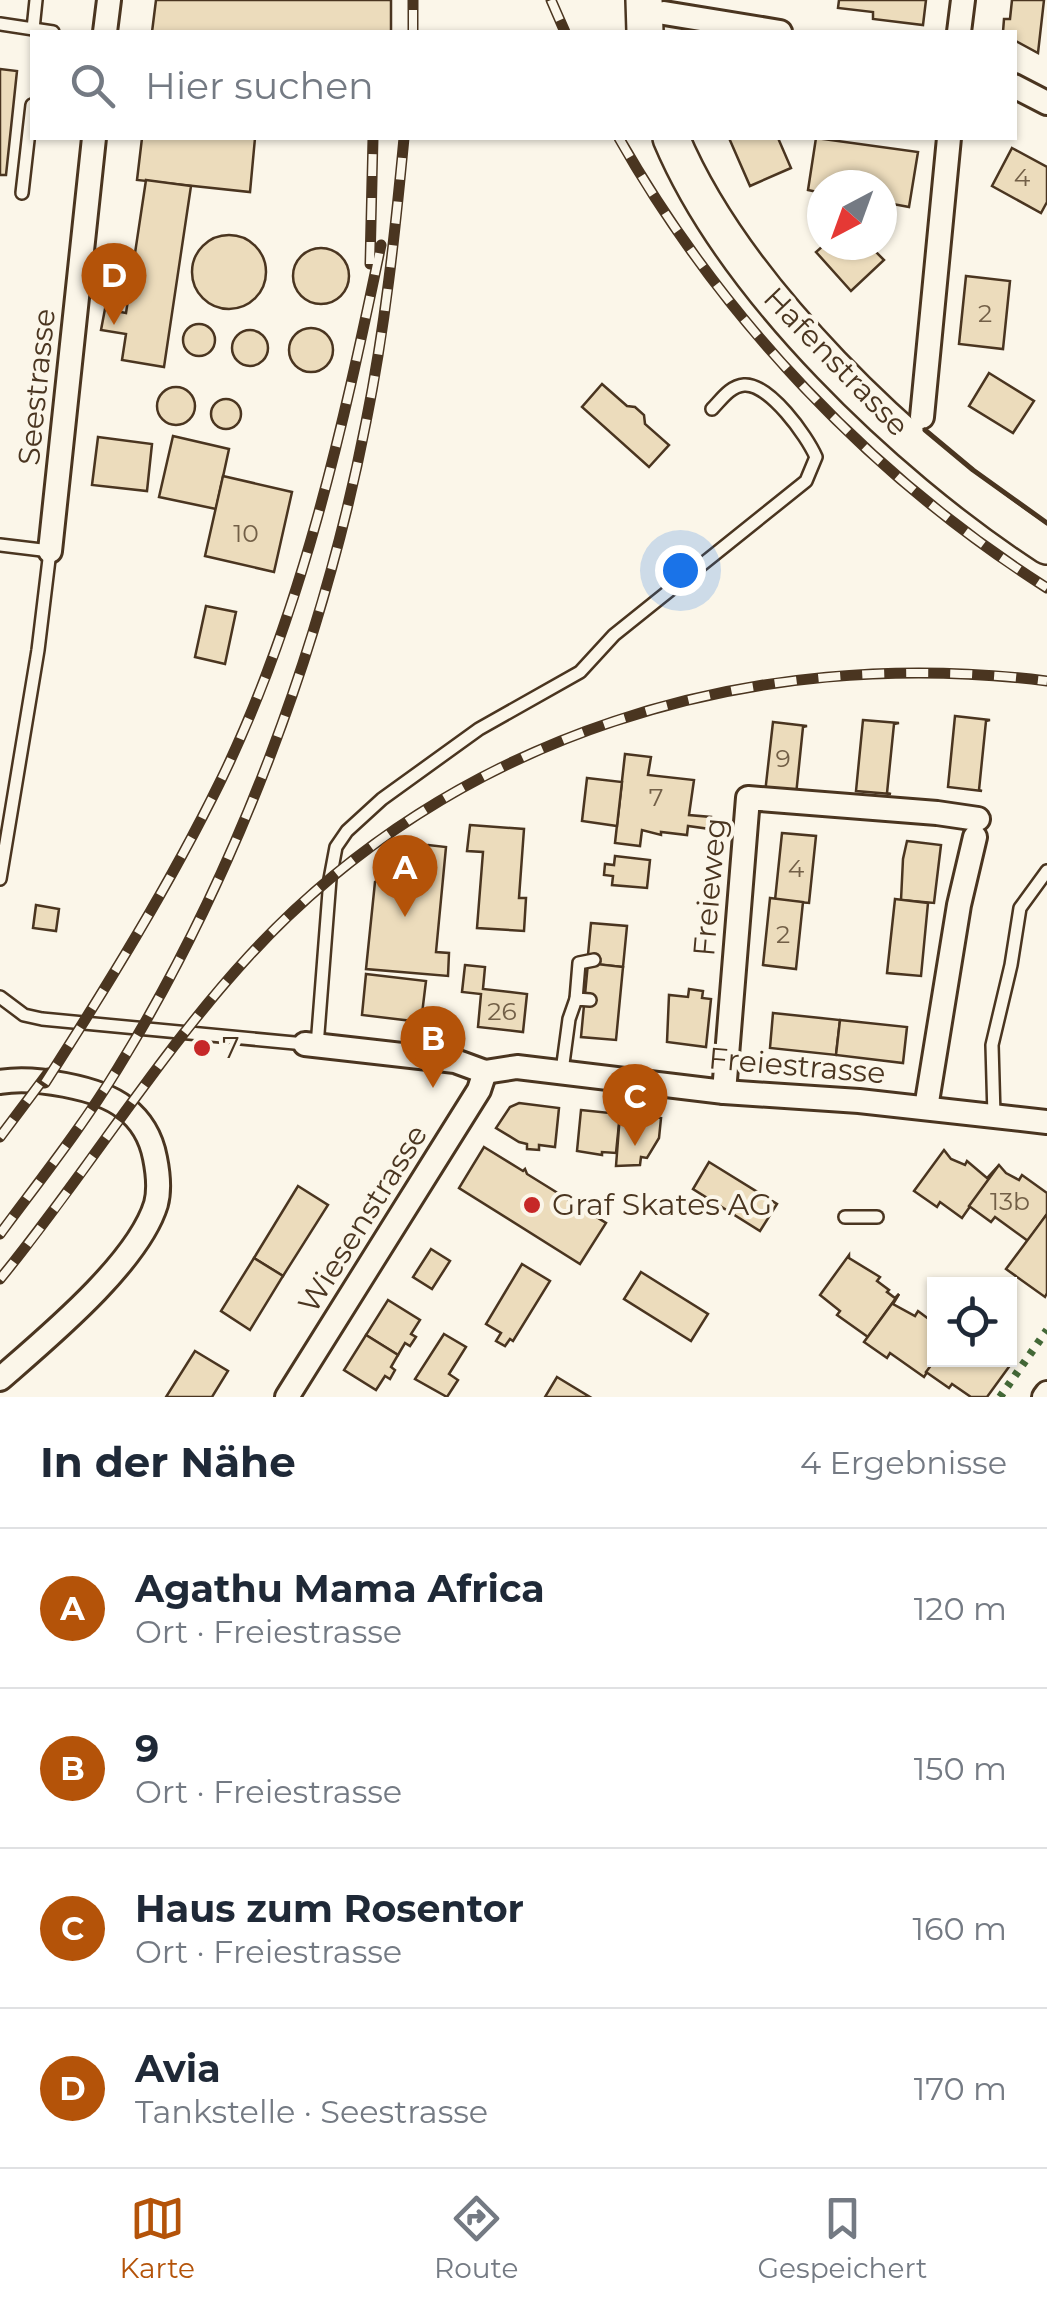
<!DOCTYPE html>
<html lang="de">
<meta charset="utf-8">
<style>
body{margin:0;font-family:Montserrat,sans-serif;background:#f2f2f3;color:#1f2937}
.controls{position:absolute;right:30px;bottom:30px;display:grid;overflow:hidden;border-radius:0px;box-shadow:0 2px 8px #0004}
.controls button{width:90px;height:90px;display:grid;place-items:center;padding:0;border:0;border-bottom:2px solid #e0e1e3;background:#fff;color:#1f2937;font:50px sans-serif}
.compass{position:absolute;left:807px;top:170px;width:90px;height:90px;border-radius:50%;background:#fff;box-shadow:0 2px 8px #0004;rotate:221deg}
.you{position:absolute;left:680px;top:570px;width:35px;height:35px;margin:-25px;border:8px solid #fff;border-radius:50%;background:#1a73e8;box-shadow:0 0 0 15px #1a73e833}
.badge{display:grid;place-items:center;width:65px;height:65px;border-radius:50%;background:#b45309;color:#fff;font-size:32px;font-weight:700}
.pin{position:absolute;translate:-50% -82px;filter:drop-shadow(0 2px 5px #0008)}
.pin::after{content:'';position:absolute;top:52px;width:35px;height:30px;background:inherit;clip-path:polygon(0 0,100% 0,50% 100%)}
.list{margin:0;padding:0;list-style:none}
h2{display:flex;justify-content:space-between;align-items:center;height:130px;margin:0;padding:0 40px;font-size:42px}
h2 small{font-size:32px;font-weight:400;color:#747a83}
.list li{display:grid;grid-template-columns:65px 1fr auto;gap:30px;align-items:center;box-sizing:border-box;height:160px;padding:0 40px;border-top:2px solid #e0e1e3}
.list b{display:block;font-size:38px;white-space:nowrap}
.list p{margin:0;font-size:32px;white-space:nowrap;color:#747a83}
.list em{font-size:32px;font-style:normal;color:#747a83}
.icon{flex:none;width:55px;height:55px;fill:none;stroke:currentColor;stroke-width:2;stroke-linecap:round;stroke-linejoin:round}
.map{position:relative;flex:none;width:1047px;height:1397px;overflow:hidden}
.search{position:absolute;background:#fff;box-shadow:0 2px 8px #0004;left:30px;right:30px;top:30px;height:110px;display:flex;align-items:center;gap:25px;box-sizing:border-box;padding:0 35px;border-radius:0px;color:#747a83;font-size:38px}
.sheet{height:770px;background:#fff}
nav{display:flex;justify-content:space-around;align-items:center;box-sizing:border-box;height:140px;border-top:2px solid #e0e1e3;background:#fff;font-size:28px;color:#747a83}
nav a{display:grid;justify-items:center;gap:5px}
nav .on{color:#b45309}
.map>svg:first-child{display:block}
.building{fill:#ecdcbc;stroke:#4a3520;stroke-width:2.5}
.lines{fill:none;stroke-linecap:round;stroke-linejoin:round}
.lane-casing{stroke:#4a3520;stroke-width:16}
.street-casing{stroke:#4a3520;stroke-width:28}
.primary-casing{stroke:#4a3520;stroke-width:40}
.lane{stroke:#fbf6e9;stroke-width:11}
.street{stroke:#fbf6e9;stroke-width:22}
.primary{stroke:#fbf6e9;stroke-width:35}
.rail-casing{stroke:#4a3520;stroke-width:11}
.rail{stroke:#fbf6e9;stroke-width:8;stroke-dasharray:22;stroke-linecap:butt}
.hedge{stroke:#436837;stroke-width:8;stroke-dasharray:5 8;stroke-linecap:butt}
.wall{stroke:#4a3520;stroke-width:5}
.poi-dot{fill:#c62828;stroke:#fbf6e9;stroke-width:4}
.labels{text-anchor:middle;stroke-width:8;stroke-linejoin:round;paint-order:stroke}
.number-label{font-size:25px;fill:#725f47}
.street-label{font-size:30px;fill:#4a3520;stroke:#fbf6e9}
.poi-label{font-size:30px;fill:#4a3520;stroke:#fbf6e9;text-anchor:start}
</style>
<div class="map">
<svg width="1047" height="1397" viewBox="0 0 1047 1397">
<rect width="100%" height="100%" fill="#fbf6e9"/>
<g class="building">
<path d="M156 0H391V32H152Z"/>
<path d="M839 0H926L923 25 873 19V12L838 8Z"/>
<path d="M1012 0H1044L1038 53 1014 40V32H1003L1004 19H1010Z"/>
<path d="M0 69 17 71 6 175H0Z"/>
<path d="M142 138H255L250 192 137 180Z"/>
<path d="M729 138H778L791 168 750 186Z"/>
<path d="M816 138 918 152 909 207 882 202V185H822V193L808 190Z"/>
<path d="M1012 148 1047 167V202L1041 213 992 186Z"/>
<path d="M146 180 191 186 164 367 122 360 126 334 101 330 105 309 126 313Z"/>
<circle cx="229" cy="272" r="37"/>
<path d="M824 245H869L884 260 851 291 816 252Z"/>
<circle cx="321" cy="276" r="28"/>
<path d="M966 276 1010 281 1003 349 959 344Z"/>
<circle cx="199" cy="340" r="16"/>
<circle cx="311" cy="350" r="22"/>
<circle cx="250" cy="348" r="18"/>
<path d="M989 373 1034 401 1013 433 969 406Z"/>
<path d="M602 384 627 406 635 407 644 415 645 424 669 445 649 467 582 407Z"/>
<circle cx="176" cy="406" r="19"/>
<circle cx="226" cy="414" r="15"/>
<path d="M173 436 229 449 216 509 159 497Z"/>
<path d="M98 437 152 444 147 491 92 485Z"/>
<path d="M223 476 292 492 274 572 205 556Z"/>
<path d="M206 606 236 612 225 664 195 657Z"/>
<path d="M955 716 990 720 986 721 979 790 982 791 948 787Z"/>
<path d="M863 720 899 723 894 724 887 793 891 794 856 791Z"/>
<path d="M773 722 807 726 803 727 796 795 765 793Z"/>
<path d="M625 754 651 757 648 775 694 780 689 815 711 817 710 829 688 826 687 835 661 832V835L642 830 640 846 615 843Z"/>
<path d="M587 778 622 782 617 826 582 821Z"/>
<path d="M470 825 524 829 519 898H526L524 931 477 928 483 852 467 851Z"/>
<path d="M782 833 816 836 809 903 775 900Z"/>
<path d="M907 841 941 845 934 903 901 900 903 859Z"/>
<path d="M428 845 446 847 436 952 449 953 448 976 366 969 375 882Z"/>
<path d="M615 856 650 860 647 888 612 885 613 876 604 875 605 864 614 865Z"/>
<path d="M770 898 803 902 796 969 763 965Z"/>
<path d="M895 899 928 903 921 976 887 973Z"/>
<path d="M36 905 59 909 56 931 33 928Z"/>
<path d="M591 923 627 926 623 967 593 964 588 955Z"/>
<path d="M588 963 623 967 616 1040 581 1037Z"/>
<path d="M465 965 485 967 483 989 527 994 523 1032 478 1027 481 994 462 992Z"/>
<path d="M366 974 426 981 421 1022 362 1015Z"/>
<path d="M689 989 703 991 702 998 711 999 706 1047 667 1042 669 995 688 997Z"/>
<path d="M773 1013 840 1020 836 1055 770 1048Z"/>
<path d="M840 1020 907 1027 903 1063 836 1055Z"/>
<path d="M519 1103 559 1108 555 1147 539 1145V1150L527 1149V1144L519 1142 496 1128 510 1107Z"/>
<path d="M581 1110 620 1114 616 1153 602 1152V1155L577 1151Z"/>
<path d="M620 1114 661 1118 659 1138 647 1158 641 1157 640 1165 616 1166Z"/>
<path d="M484 1147 523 1171 525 1169 527 1174 606 1223 580 1264 459 1188Z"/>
<path d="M944 1150 951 1159 965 1165 967 1161 987 1178 999 1165 962 1218 940 1202 937 1207 914 1191Z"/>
<path d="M709 1162 777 1204 760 1231 693 1189Z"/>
<path d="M999 1165 1006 1173 1019 1180 1022 1175 1047 1193V1214L1028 1241 995 1217 991 1222 969 1206Z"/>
<path d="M298 1186 328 1205 283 1276 254 1258Z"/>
<path d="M1047 1214V1293L1045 1297 1006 1269Z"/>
<path d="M431 1249 450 1261 432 1289 413 1277Z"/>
<path d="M849 1255V1258L880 1277 877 1281 889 1290 887 1292 895 1298 899 1294 868 1337 837 1315 840 1311 820 1295Z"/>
<path d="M254 1258 283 1276 250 1330 221 1311Z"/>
<path d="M522 1264 550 1281 513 1341 510 1339 505 1346 496 1341 501 1333 486 1324Z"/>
<path d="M641 1272 708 1314 691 1341 624 1299Z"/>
<path d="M899 1294 893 1304 915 1316 918 1311 934 1323 935 1360 924 1377 890 1353 887 1358 864 1342Z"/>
<path d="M388 1300 420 1320 411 1334 416 1337 410 1346 405 1343 398 1355 366 1335Z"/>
<path d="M444 1334 466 1347 449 1374 458 1380 447 1397 415 1379Z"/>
<path d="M366 1335 398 1355 391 1367 395 1370 390 1379 385 1376 376 1390 344 1370Z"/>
<path d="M195 1351 228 1371 212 1397H166Z"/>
<path d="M935 1360H1001L1011 1364 987 1397H971L952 1384 949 1388 926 1372Z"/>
<path d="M557 1377 590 1397H545Z"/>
</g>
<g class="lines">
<g class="lane-casing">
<g id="lane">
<path d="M0 24 53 32"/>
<path d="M33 29 36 0"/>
<path d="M22 193 32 105"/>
<path d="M0 545 50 551 38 650 0 879"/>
<path d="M0 997 24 1015 42 1019 305 1044"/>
<path d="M576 999 579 963 594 960"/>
<path d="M317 1046 330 879 336 847 347 831 382 799 479 729 580 672 614 635 806 481 816 457C807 436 769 383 744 385 730 386 721 400 712 409"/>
<path d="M562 1071 569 1019 576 999 590 1000"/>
<path d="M994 1116 992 1045 1011 965 1020 908 1047 871"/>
<path d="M845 1217H877"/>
</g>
</g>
<g class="street-casing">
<g id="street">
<path d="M664 13 780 32"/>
<path d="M105 32 109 0"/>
<path d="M959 32 963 0"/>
<path d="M1014 86 1047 103"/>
<path d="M922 417 949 138"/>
<path d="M50 551 94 138"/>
<path d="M305 1044 455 1061 485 1072 517 1067 724 1092 859 1101 1047 1122"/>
<path d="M0 1082C32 1076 99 1087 125 1108 142 1121 151 1137 155 1158 158 1173 160 1189 156 1204 138 1263 47 1338 0 1379"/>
<path d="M724 1092 748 798 937 813 978 819"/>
<path d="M926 1108 959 905 975 837"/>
<path d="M287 1397 479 1090 485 1072"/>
<path d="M1044 1397 1047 1393"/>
</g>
</g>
<g class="primary-casing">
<g id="primary">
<path d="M644 0 645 32"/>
<path d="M671 138C735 290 909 456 1047 546"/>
</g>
</g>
<use href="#lane" class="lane"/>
<use href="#street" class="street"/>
<use href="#primary" class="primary"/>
<g class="rail-casing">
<g id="rail">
<path d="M551 0 565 32"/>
<path d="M413 32V0"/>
<path d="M619 138C722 319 871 476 1047 588"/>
<path d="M370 264 373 138"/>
<path d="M45 1083C107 986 169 886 220 782 302 614 343 427 381 245"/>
<path d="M0 1137 48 1073"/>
<path d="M0 1234C40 1180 83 1126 118 1068 236 876 323 643 366 422 385 328 395 233 404 138"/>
<path d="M0 1279C86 1174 157 1056 249 956 453 734 752 644 1047 681"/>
</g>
</g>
<use href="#rail" class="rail"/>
<path class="hedge" d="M1000 1397 1047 1330"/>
<path class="wall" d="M925 430 973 470 1047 523"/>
</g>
<g class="poi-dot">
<circle cx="202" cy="1048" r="10"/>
<circle cx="532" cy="1205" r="10"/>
</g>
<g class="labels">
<g class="number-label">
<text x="1022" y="186">4</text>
<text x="985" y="322">2</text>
<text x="246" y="542">10</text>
<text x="783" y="767">9</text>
<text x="656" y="806">7</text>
<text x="796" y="877">4</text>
<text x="783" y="943">2</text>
<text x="502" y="1020">26</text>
<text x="1010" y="1210">13b</text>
</g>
<g class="street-label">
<text transform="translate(836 362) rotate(46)" y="10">Hafenstrasse</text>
<text transform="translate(37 387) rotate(-84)" y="10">Seestrasse</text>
<text transform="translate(710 887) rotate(-85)" y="10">Freieweg</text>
<text transform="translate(797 1066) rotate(5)" y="10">Freiestrasse</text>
<text transform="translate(363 1219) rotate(-58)" y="10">Wiesenstrasse</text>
</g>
<g class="poi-label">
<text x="222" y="1058">7</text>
<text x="552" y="1215">Graf Skates AG</text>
</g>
</g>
</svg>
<div class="controls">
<button><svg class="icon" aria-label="locate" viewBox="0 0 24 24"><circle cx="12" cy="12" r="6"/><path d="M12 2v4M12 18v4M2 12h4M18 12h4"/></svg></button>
</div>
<svg class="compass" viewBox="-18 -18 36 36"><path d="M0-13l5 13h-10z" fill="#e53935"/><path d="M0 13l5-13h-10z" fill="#747a83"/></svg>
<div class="you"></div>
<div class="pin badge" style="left:405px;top:917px">A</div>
<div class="pin badge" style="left:433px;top:1088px">B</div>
<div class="pin badge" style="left:635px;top:1146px">C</div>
<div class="pin badge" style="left:114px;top:325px">D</div>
<div class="search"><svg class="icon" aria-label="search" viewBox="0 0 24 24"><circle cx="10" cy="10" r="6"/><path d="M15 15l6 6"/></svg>Hier suchen</div>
</div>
<section class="sheet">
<h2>In der Nähe<small>4 Ergebnisse</small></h2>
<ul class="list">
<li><span class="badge">A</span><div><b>Agathu Mama Africa</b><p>Ort · Freiestrasse</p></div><em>120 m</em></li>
<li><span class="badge">B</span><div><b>9</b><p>Ort · Freiestrasse</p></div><em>150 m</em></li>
<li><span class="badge">C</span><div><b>Haus zum Rosentor</b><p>Ort · Freiestrasse</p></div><em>160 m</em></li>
<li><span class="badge">D</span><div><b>Avia</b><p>Tankstelle · Seestrasse</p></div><em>170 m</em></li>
</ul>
</section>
<nav>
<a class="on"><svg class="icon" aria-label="map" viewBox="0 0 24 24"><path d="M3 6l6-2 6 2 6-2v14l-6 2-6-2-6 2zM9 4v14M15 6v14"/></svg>Karte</a>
<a><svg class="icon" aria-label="directions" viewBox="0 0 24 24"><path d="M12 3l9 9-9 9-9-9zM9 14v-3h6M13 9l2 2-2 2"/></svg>Route</a>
<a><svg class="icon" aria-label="saved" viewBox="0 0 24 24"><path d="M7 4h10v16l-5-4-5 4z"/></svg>Gespeichert</a>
</nav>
